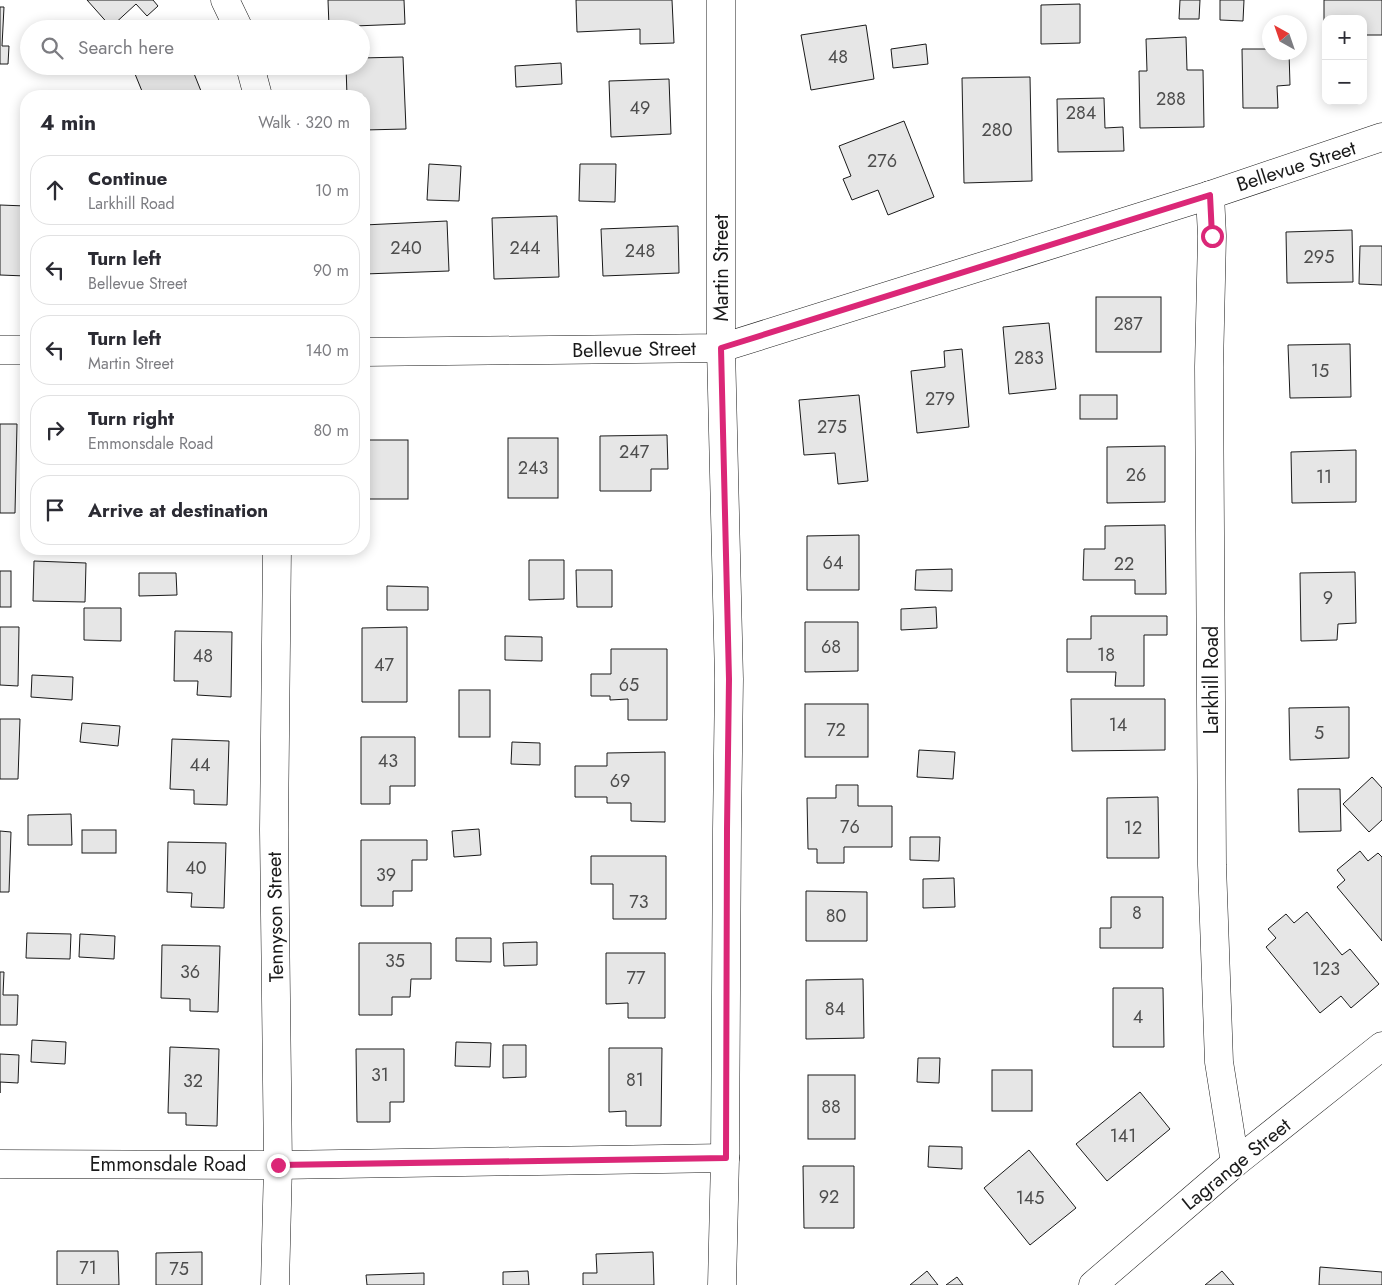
<!DOCTYPE html>
<meta charset="utf-8">
<style>
body{margin:0;font-family:Jost,sans-serif;background:#f7f7f7;color:#2b2b33}
.controls{position:absolute;right:15px;top:15px;display:grid;overflow:hidden;border-radius:10px;box-shadow:0 2px 12px #0003}
.controls button{width:45px;height:45px;display:grid;place-items:center;padding:0;border:0;border-bottom:1px solid #e1e1e2;background:#fff;color:#2b2b33;font:25px sans-serif}
.compass{position:absolute;left:1262px;top:15px;width:45px;height:45px;border-radius:50%;background:#fff;box-shadow:0 2px 12px #0003;rotate:320deg}
.stop{position:absolute;width:15px;height:15px;margin:-11px;border:4px solid #db2777;border-radius:50%;background:#fff}
.stop.end{background:#db2777;border-color:#fff;box-shadow:0 1px 5px #0008}
.list{margin:0;padding:0;list-style:none}
h2{display:flex;justify-content:space-between;align-items:center;height:65px;margin:0;padding:0 20px;font-size:21px}
h2 small{font-size:16px;font-weight:400;color:#7c7c81}
.list li{display:grid;grid-template-columns:32px 1fr auto;gap:15px;align-items:center;box-sizing:border-box;height:70px;margin:0 10px 10px;padding:0 10px;border:1px solid #e1e1e2;border-radius:20px}
.list b{display:block;font-size:19px;white-space:nowrap}
.list p{margin:0;font-size:16px;white-space:nowrap;color:#7c7c81}
.list em{font-size:16px;font-style:normal;color:#7c7c81}
.icon{flex:none;width:28px;height:28px;fill:none;stroke:currentColor;stroke-width:2;stroke-linecap:round;stroke-linejoin:round}
.map{position:relative;flex:none;width:1382px;height:1285px;overflow:hidden}
.search{position:absolute;background:#fff;box-shadow:0 2px 12px #0003;left:20px;top:20px;width:350px;height:55px;display:flex;align-items:center;gap:12px;box-sizing:border-box;padding:0 18px;border-radius:28px;color:#7c7c81;font-size:19px}
.panel{position:absolute;background:#fff;box-shadow:0 2px 12px #0003;left:20px;top:90px;width:350px;height:465px;border-radius:20px}
.map>svg:first-child{display:block}
.building{fill:#e6e6e6;stroke:#1a1a1a}
.lines{fill:none;stroke-linecap:round;stroke-linejoin:round}
.street-casing{stroke:#1a1a1a;stroke-width:29}
.secondary-casing{stroke:#1a1a1a;stroke-width:29}
.street{stroke:#fff;stroke-width:28}
.secondary{stroke:#fff;stroke-width:28}
.route{stroke:#db2777;stroke-width:6}
.labels{text-anchor:middle;stroke-width:4;stroke-linejoin:round;paint-order:stroke}
.number-label{font-size:18px;fill:#4d4d4d}
.street-label{font-size:20px;fill:#1a1a1a;stroke:#fff}
</style>
<div class="map">
<svg width="1382" height="1285" viewBox="0 0 1382 1285">
<rect width="100%" height="100%" fill="#fff"/>
<g class="building">
<path d="M87 0H153L158 6 147 16 136 4 111 27Z"/>
<path d="M328 0H404L405 24 329 27Z"/>
<path d="M576 0H672L674 43 640 44V29L577 32Z"/>
<path d="M1180 0H1200L1199 19H1179Z"/>
<path d="M1220 0H1244L1243 21 1220 20Z"/>
<path d="M1324 0H1382V35H1363V19H1326V36H1324Z"/>
<path d="M1080 4V43L1041 44V5Z"/>
<path d="M0 7H4L2 46H9L8 64H0Z"/>
<path d="M866 25 874 79 811 90 801 35Z"/>
<path d="M1186 37 1187 70H1203L1204 127 1140 128 1139 71H1147L1146 39Z"/>
<path d="M926 44 928 64 893 68 891 49Z"/>
<path d="M1242 49H1270V52H1289L1290 85 1277 86 1278 108H1243Z"/>
<path d="M403 57 406 129 364 130V96H347L346 66H361V58Z"/>
<path d="M561 63 562 84 516 87 515 66Z"/>
<path d="M155 66H191L203 96H144L135 74Z"/>
<path d="M1030 77 1032 181 964 183 962 78Z"/>
<path d="M669 79 671 134 611 137 609 81Z"/>
<path d="M1104 98 1105 128 1123 127 1124 151 1058 152 1057 99Z"/>
<path d="M904 121 934 197 888 215 878 190 852 200 843 179 851 176 839 146Z"/>
<path d="M429 164 461 166 459 201 427 200Z"/>
<path d="M580 164H616L615 202 579 201Z"/>
<path d="M0 205 26 206V276L0 275Z"/>
<path d="M557 216 559 277 494 279 492 218Z"/>
<path d="M447 221 449 271 364 274V225Z"/>
<path d="M678 226 679 273 603 276 601 229Z"/>
<path d="M1352 230 1353 282 1287 283 1286 232Z"/>
<path d="M1360 246H1382V285L1359 284Z"/>
<rect x="1096" y="297" width="65" height="55"/>
<path d="M1049 323 1056 389 1009 394 1003 327Z"/>
<path d="M1350 344 1351 397 1290 398 1288 345Z"/>
<path d="M962 349 969 427 917 433 911 371 945 367 944 351Z"/>
<path d="M859 395 868 481 838 484 835 453 804 455 799 400Z"/>
<rect x="1080" y="395" width="37" height="24"/>
<path d="M0 424H17L15 513H0Z"/>
<path d="M667 435 668 469H651V491H600V436Z"/>
<rect x="508" y="438" width="50" height="60"/>
<rect x="364" y="440" width="44" height="59"/>
<path d="M1165 446V502L1107 503V447Z"/>
<path d="M1356 450V502L1292 503 1291 452Z"/>
<path d="M1165 525 1166 594H1135V580H1083L1084 549H1105V526Z"/>
<path d="M859 535V590H807V536Z"/>
<path d="M529 560H564V599L529 600Z"/>
<path d="M34 561 86 563 85 602 33 601Z"/>
<path d="M952 569V591L915 590 916 570Z"/>
<path d="M576 570H612V607H577Z"/>
<rect x="0" y="571" width="11" height="36"/>
<path d="M1355 572 1356 623 1338 624 1337 640 1301 641 1300 573Z"/>
<path d="M139 573H176L177 595 139 596Z"/>
<path d="M387 586 428 587V610H387Z"/>
<path d="M936 607 937 628 901 630V609Z"/>
<path d="M84 608H121V641L84 640Z"/>
<path d="M1091 616H1167V635H1144V686H1115L1116 672H1067V639H1091Z"/>
<path d="M805 622H858V671L805 672Z"/>
<path d="M0 627H19L18 686 0 685Z"/>
<path d="M407 627V702H362V628Z"/>
<path d="M175 631 232 632 231 697 197 695 198 681H174Z"/>
<path d="M505 636 542 637V661L505 660Z"/>
<path d="M611 649H667V720H628V699L610 700V696H591V674H611Z"/>
<path d="M32 675 73 677 72 700 31 697Z"/>
<rect x="459" y="690" width="31" height="47"/>
<path d="M1071 699H1165V750L1072 751Z"/>
<rect x="805" y="704" width="63" height="53"/>
<path d="M1349 707V758L1290 760 1289 708Z"/>
<path d="M0 719H20L18 779H0Z"/>
<path d="M82 723 120 726 118 746 80 742Z"/>
<path d="M361 737H415V786H390V804H361Z"/>
<path d="M172 739 229 741 227 805 194 804V790L170 789Z"/>
<path d="M512 742 540 743V765L511 764Z"/>
<path d="M919 750 955 752 953 779 917 777Z"/>
<path d="M665 752V822L631 821V803H607V797H575V766H607V753Z"/>
<path d="M1372 777 1382 788V820L1369 832 1343 804Z"/>
<path d="M836 785H858V806H892V847H844V863H817V849H808L807 798H836Z"/>
<path d="M1298 789H1340L1341 831 1299 832Z"/>
<path d="M1158 797 1159 858H1107V798Z"/>
<path d="M71 814 72 845H28V815Z"/>
<path d="M479 829 481 855 454 857 452 831Z"/>
<rect x="82" y="830" width="34" height="23"/>
<path d="M0 831 11 832 9 892H0Z"/>
<path d="M910 837H940L939 861 910 860Z"/>
<path d="M361 840H427V860H412V891H393V906H361Z"/>
<path d="M168 842 226 843 224 908 191 907 192 893 167 892Z"/>
<path d="M1360 851 1368 861 1378 853 1382 857V941L1337 887 1345 880 1337 870Z"/>
<path d="M591 856H666V919H613V884H591Z"/>
<path d="M954 878 955 907 923 908V879Z"/>
<path d="M806 891 867 892V941H806Z"/>
<path d="M1111 897H1163V948H1100V928H1111Z"/>
<path d="M1307 912 1342 955 1350 949 1379 984 1351 1008 1341 996 1320 1013 1266 947 1276 938 1268 929 1286 914 1294 923Z"/>
<path d="M27 933 71 934 70 959 26 958Z"/>
<path d="M80 934 115 936 114 959 79 957Z"/>
<path d="M456 938H491V962L456 961Z"/>
<path d="M537 942V965L504 966 503 943Z"/>
<path d="M359 943H431V979H411L410 997H392V1015H359Z"/>
<path d="M162 945 220 946 218 1012 190 1011V999L161 998Z"/>
<path d="M606 953H665V1018H628V1003L606 1004Z"/>
<path d="M0 972H4L3 995H18L17 1025H0Z"/>
<path d="M863 979 864 1038 806 1039V980Z"/>
<path d="M1113 988H1163L1164 1047H1113Z"/>
<path d="M32 1040 66 1042 65 1064 31 1062Z"/>
<path d="M456 1042 491 1043 490 1067 455 1066Z"/>
<path d="M503 1045H526V1077L503 1078Z"/>
<path d="M170 1047 219 1049 217 1126 186 1125V1113H168Z"/>
<path d="M609 1048H662L661 1126H626V1111L609 1112Z"/>
<path d="M356 1049H404V1102H390V1122H357Z"/>
<path d="M0 1054 19 1055 18 1083 0 1082V1093Z"/>
<path d="M918 1058H940L939 1083 917 1082Z"/>
<rect x="992" y="1070" width="40" height="41"/>
<rect x="808" y="1075" width="47" height="64"/>
<path d="M1140 1092 1170 1129 1107 1181 1076 1144Z"/>
<path d="M929 1146 962 1147V1169L928 1167Z"/>
<path d="M1029 1150 1076 1208 1030 1245 984 1188Z"/>
<path d="M803 1166H854V1228H804Z"/>
<path d="M57 1251H118L119 1285H57Z"/>
<path d="M202 1252V1285H156V1253Z"/>
<path d="M653 1252 654 1285H583V1273H597L596 1254Z"/>
<path d="M1320 1267 1382 1272V1285H1319Z"/>
<path d="M528 1271 529 1285H503V1272Z"/>
<path d="M927 1271 938 1285H910Z"/>
<path d="M1222 1271 1234 1285H1205Z"/>
<path d="M424 1273V1285H367L366 1275Z"/>
<path d="M957 1277 963 1285H946Z"/>
</g>
<g class="lines">
<g class="street-casing">
<g id="street">
<path d="M225 0 239 29"/>
<path d="M721 0V348L729 679 727 829 725 1158 722 1285"/>
<path d="M250 66 258 96"/>
<path d="M1210 195 1212 236 1209 367 1212 865 1219 1062 1235 1163"/>
<path d="M0 350H26"/>
<path d="M364 352 721 348 1210 195 1382 137"/>
<path d="M0 1164 278 1165 725 1158"/>
<path d="M275 1285 278 1165 274 830 277 549"/>
</g>
</g>
<g class="secondary-casing">
<path id="secondary" d="M1093 1285 1235 1163 1382 1046"/>
</g>
<use href="#street" class="street"/>
<use href="#secondary" class="secondary"/>
</g>
<g class="lines">
<path class="route" d="M278 1165 726 1158 727 829 729 679 721 348 1210 195 1212 236"/>
</g>
<g class="labels">
<g class="number-label">
<text x="838" y="63">48</text>
<text x="1171" y="105">288</text>
<text x="640" y="114">49</text>
<text x="1081" y="119">284</text>
<text x="997" y="136">280</text>
<text x="882" y="167">276</text>
<text x="406" y="254">240</text>
<text x="525" y="254">244</text>
<text x="640" y="257">248</text>
<text x="1319" y="263">295</text>
<text x="1128" y="330">287</text>
<text x="1029" y="364">283</text>
<text x="1320" y="377">15</text>
<text x="940" y="405">279</text>
<text x="832" y="433">275</text>
<text x="634" y="458">247</text>
<text x="533" y="474">243</text>
<text x="1136" y="481">26</text>
<text x="1324" y="483">11</text>
<text x="833" y="569">64</text>
<text x="1124" y="570">22</text>
<text x="1328" y="604">9</text>
<text x="831" y="653">68</text>
<text x="1106" y="661">18</text>
<text x="203" y="662">48</text>
<text x="384" y="671">47</text>
<text x="629" y="691">65</text>
<text x="1118" y="731">14</text>
<text x="836" y="736">72</text>
<text x="1319" y="739">5</text>
<text x="388" y="767">43</text>
<text x="200" y="771">44</text>
<text x="620" y="787">69</text>
<text x="850" y="833">76</text>
<text x="1133" y="834">12</text>
<text x="196" y="874">40</text>
<text x="386" y="881">39</text>
<text x="639" y="908">73</text>
<text x="1137" y="919">8</text>
<text x="836" y="922">80</text>
<text x="395" y="967">35</text>
<text x="1326" y="975">123</text>
<text x="190" y="978">36</text>
<text x="636" y="984">77</text>
<text x="835" y="1015">84</text>
<text x="1138" y="1023">4</text>
<text x="380" y="1081">31</text>
<text x="635" y="1086">81</text>
<text x="193" y="1087">32</text>
<text x="831" y="1113">88</text>
<text x="1123" y="1142">141</text>
<text x="829" y="1203">92</text>
<text x="1030" y="1204">145</text>
<text x="88" y="1274">71</text>
<text x="179" y="1275">75</text>
</g>
<g class="street-label">
<text transform="translate(1296 166) rotate(-18)" y="7">Bellevue Street</text>
<text transform="translate(721 268) rotate(-90)" y="7">Martin Street</text>
<text transform="translate(634 349) rotate(-1)" y="7">Bellevue Street</text>
<text transform="translate(1211 680) rotate(-90)" y="7">Larkhill Road</text>
<text transform="translate(275 917) rotate(-91)" y="7">Tennyson Street</text>
<text x="168" y="1171">Emmonsdale Road</text>
<text transform="translate(1236 1164) rotate(-39)" y="7">Lagrange Street</text>
</g>
</g>
</svg>
<div class="controls">
<button>+</button>
<button>−</button>
</div>
<svg class="compass" viewBox="-18 -18 36 36"><path d="M0-13l5 13h-10z" fill="#e53935"/><path d="M0 13l5-13h-10z" fill="#7c7c81"/></svg>
<div class="stop" style="left:1212px;top:236px"></div>
<div class="stop end" style="left:278px;top:1165px"></div>
<div class="search"><svg class="icon" aria-label="search" viewBox="0 0 24 24"><circle cx="10" cy="10" r="6"/><path d="M15 15l6 6"/></svg>Search here</div>
<section class="panel">
<h2>4 min<small>Walk · 320 m</small></h2>
<ul class="list">
<li><svg class="icon" aria-label="ahead" viewBox="0 0 24 24"><path d="M12 20V5M6 11l6-6 6 6"/></svg><div><b>Continue</b><p>Larkhill Road</p></div><em>10 m</em></li>
<li><svg class="icon" aria-label="left" viewBox="0 0 24 24"><path d="M17 20v-9H6M10 6l-5 5 5 5"/></svg><div><b>Turn left</b><p>Bellevue Street</p></div><em>90 m</em></li>
<li><svg class="icon" aria-label="left" viewBox="0 0 24 24"><path d="M17 20v-9H6M10 6l-5 5 5 5"/></svg><div><b>Turn left</b><p>Martin Street</p></div><em>140 m</em></li>
<li><svg class="icon" aria-label="right" viewBox="0 0 24 24"><path d="M7 20v-9h11M14 6l5 5-5 5"/></svg><div><b>Turn right</b><p>Emmonsdale Road</p></div><em>80 m</em></li>
<li><svg class="icon" aria-label="arrive" viewBox="0 0 24 24"><path d="M6 21V4h12l-3 4 3 4H6"/></svg><div><b>Arrive at destination</b></div></li>
</ul>
</section>
</div>
